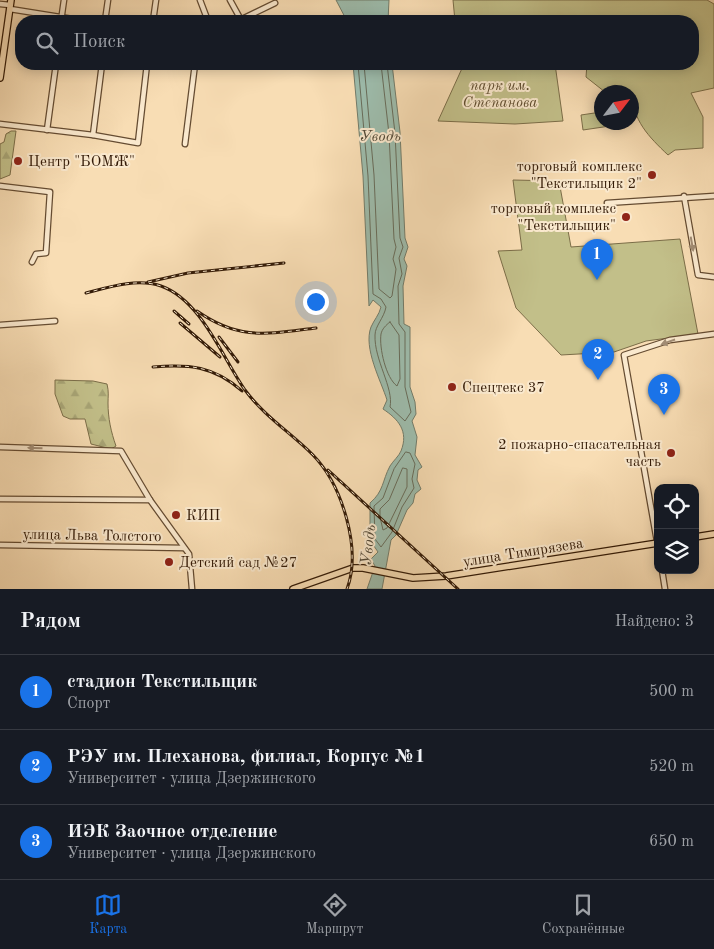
<!DOCTYPE html>
<html lang="ru">
<meta charset="utf-8">
<style>
body{margin:0;font-family:"Old Standard TT",serif;background:#242831;color:#f1f3f6}
.controls{position:absolute;right:15px;bottom:15px;display:grid;overflow:hidden;border-radius:10px;box-shadow:0 2px 12px #0003}
.controls button{width:45px;height:45px;display:grid;place-items:center;padding:0;border:0;border-bottom:1px solid #363941;background:#171b24;color:#f1f3f6;font:25px sans-serif}
.compass{position:absolute;left:594px;top:85px;width:45px;height:45px;border-radius:50%;background:#171b24;box-shadow:0 2px 12px #0003;rotate:58deg}
.you{position:absolute;left:315px;top:301px;width:18px;height:18px;margin:-12px;border:4px solid #fff;border-radius:50%;background:#1a73e8;box-shadow:0 0 0 8px #1a73e833}
.badge{display:grid;place-items:center;width:32px;height:32px;border-radius:50%;background:#1a73e8;color:#fff;font-size:16px;font-weight:700}
.pin{position:absolute;translate:-50% -41px;filter:drop-shadow(0 1px 2px #0008)}
.pin::after{content:'';position:absolute;top:26px;width:18px;height:15px;background:inherit;clip-path:polygon(0 0,100% 0,50% 100%)}
.list{margin:0;padding:0;list-style:none}
h2{display:flex;justify-content:space-between;align-items:center;height:65px;margin:0;padding:0 20px;font-size:21px}
h2 small{font-size:16px;font-weight:400;color:#9ea1a6}
.list li{display:grid;grid-template-columns:32px 1fr auto;gap:15px;align-items:center;box-sizing:border-box;height:75px;padding:0 20px;border-top:1px solid #363941}
.list b{display:block;font-size:19px;white-space:nowrap}
.list p{margin:0;font-size:16px;white-space:nowrap;color:#9ea1a6}
.list em{font-size:16px;font-style:normal;color:#9ea1a6}
.icon{flex:none;width:28px;height:28px;fill:none;stroke:currentColor;stroke-width:2;stroke-linecap:round;stroke-linejoin:round}
.map{position:relative;flex:none;width:714px;height:589px;overflow:hidden}
.search{position:absolute;background:#171b24;box-shadow:0 2px 12px #0003;left:15px;right:15px;top:15px;height:55px;display:flex;align-items:center;gap:12px;box-sizing:border-box;padding:0 18px;border-radius:20px;color:#9ea1a6;font-size:19px}
.sheet{height:290px;background:#171b24}
nav{display:flex;justify-content:space-around;align-items:center;box-sizing:border-box;height:70px;border-top:1px solid #363941;background:#171b24;font-size:14px;color:#9ea1a6}
nav a{display:grid;justify-items:center;gap:2px}
nav .on{color:#1a73e8}
.map>svg:first-child{display:block}
.forest{fill:url(#forest-firs);stroke:#7b6d48}
.park{fill:#c2bf89;stroke:#7b6d48}
.water{fill:#9dbcac;stroke:#737c6a}
.lines{fill:none;stroke-linecap:round;stroke-linejoin:round}
.shore{stroke:#686c5a;stroke-width:1}
.minor-casing{stroke:#654c32;stroke-width:7}
.major-casing{stroke:#341b07;stroke-width:8}
.minor{stroke:#fae9ce;stroke-width:4.5}
.major{stroke:#f8ddb4;stroke-width:5.5}
.rail-casing{stroke:#341b07;stroke-width:3}
.rail{stroke:#fae9ce;stroke-width:1;stroke-dasharray:4;stroke-linecap:butt}
.oneway{fill:#a18c74}
.poi-dot{fill:#8f2418;stroke:#fae9ce;stroke-width:2}
.labels{text-anchor:middle;stroke-width:4;stroke-linejoin:round;paint-order:stroke}
.park-label{font-size:15px;font-style:italic;fill:#5f4c2e;stroke:#fae9ce}
.poi-label{font-size:15px;fill:#341b07;stroke:#fae9ce;text-anchor:start}
.street-label{font-size:15px;fill:#341b07;stroke:#fae9ce}
.water-label{font-size:16px;font-style:italic;fill:#544b39;stroke:#fae9ce}
</style>
<div class="map">
<svg width="714" height="589" viewBox="0 0 714 589">
<defs>
<pattern id="forest-firs" width="22" height="20" patternUnits="userSpaceOnUse" patternTransform="scale(1.25)"><rect width="22" height="20" fill="#c2bf89"/><path d="M5 1l3.5 6h-7zM16 11l3.5 6h-7z" fill="#a7a475"/></pattern>
</defs>
<rect width="100%" height="100%" fill="#f8ddb4"/>
<filter id="stains"><feTurbulence type="fractalNoise" baseFrequency=".004" numOctaves="4"/><feColorMatrix values="0 0 0 0 .2 0 0 0 0 .09 0 0 0 0 .02 0 0 0 .5 -.17"/></filter>
<radialGradient id="worn" r=".72"><stop offset=".6" stop-color="#630" stop-opacity="0"/><stop offset="1" stop-color="#630" stop-opacity=".3"/></radialGradient>
<g class="forest">
<path d="M11 131H16L10 175 0 179V144L4 142 6 134Z"/>
<path d="M55 380 93 381 107 384C109 392 108 396 108 403 108 418 111 432 116 446L111 449 91 444 85 419H70L63 416 55 394Z"/>
</g>
<g class="park">
<path d="M453 0H707L714 4V88L691 93 703 117V148L675 150 668 155C649 137 632 120 632 92H625L615 85 605 92 586 77 587 64H693V21H455Z"/>
<path d="M464 64H555L563 121 515 124 438 121Z"/>
<path d="M601 112 602 122 609 123 610 126 583 130 581 115Z"/>
<path d="M513 180 559 181 571 247 680 239 698 334 646 341 614 352 561 355 516 308 498 251 522 250Z"/>
</g>
<g class="water">
<path d="M336 0H389L388 21H347Z"/>
<path d="M353 64H392L400 132 405 238 408 247 404 259 407 266 403 286 404 324 410 327V387L415 402 416 414 412 421 417 437 415 455 422 467 418 470 417 480 421 489 415 494 413 503 407 510 396 535 391 540 382 589H367L375 566 371 559 378 552 370 540V503C384 491 382 481 390 466 393 461 399 456 401 451 409 431 398 419 383 409L387 400C381 381 363 348 371 327 374 320 379 315 381 307L373 300 369 306 363 176Z"/>
</g>
<g class="lines">
<g class="shore">
<path d="M358 64 368 176 373 294 381 299 386 307C384 318 375 326 375 335 374 360 394 388 390 407L405 421 411 412 405 387V332L399 324 398 286 402 274 399 258 403 247 400 238 395 133 387 64"/>
<path d="M364 64 374 175 379 289 390 298 392 296 396 269 393 259 396 247 394 239 389 134 381 64"/>
<path d="M390 322 399 335 400 379 397 386C386 378 379 348 381 334 382 329 386 325 390 322Z"/>
<path d="M406 452 410 453 415 464 412 479 414 488 402 507 392 532 381 547 375 539 374 506 383 498 394 469Z"/>
<path d="M403 468 407 469V487L387 528 383 530 380 517V509L389 500Z"/>
</g>
<g class="minor-casing">
<g id="minor">
<path d="M200 0 208 21"/>
<path d="M230 0 241 20"/>
<path d="M0 4 10 5"/>
<path d="M10 9 85 21"/>
<path d="M61 21 64 0"/>
<path d="M105 21 108 0"/>
<path d="M153 21 156 0"/>
<path d="M238 21 275 3"/>
<path d="M0 124 93 135 138 143 147 64"/>
<path d="M47 130 56 64"/>
<path d="M93 135 102 64"/>
<path d="M185 144 195 64"/>
<path d="M0 186 50 192 46 253 36 254 32 262"/>
<path d="M684 196 698 275 714 277"/>
<path d="M607 203 714 196"/>
<path d="M0 325 55 321"/>
<path d="M0 447 121 451 150 500 189 554 192 589"/>
<path d="M0 499 150 500"/>
<path d="M0 545 184 548"/>
<path d="M658 547 624 355 670 340 714 334"/>
<path d="M662 570 665 589"/>
</g>
</g>
<g class="major-casing">
<g id="major">
<path d="M0 78 11 0"/>
<path d="M695 537 714 534"/>
<path d="M293 589 353 568H363L413 578 446 576 658 543"/>
</g>
</g>
<use href="#minor" class="minor"/>
<use href="#major" class="major"/>
<g class="rail-casing">
<g id="rail">
<path d="M148 282 188 273 284 263"/>
<path d="M86 293C109 287 137 278 161 286 201 300 222 357 245 390 264 416 291 433 313 455 342 485 362 549 347 589"/>
<path d="M174 311 189 324"/>
<path d="M197 311C240 341 267 334 316 328"/>
<path d="M180 323 220 357"/>
<path d="M219 337 238 362"/>
<path d="M153 367C189 364 214 366 242 391"/>
<path d="M328 470 458 589"/>
</g>
</g>
<use href="#rail" class="rail"/>
</g>
<defs><path id="oneway-solid" d="M-6-.8H1V-3.2L6.5 0L1 3.2V.8H-6Z" transform="scale(1.25)"/></defs>
<g class="oneway">
<use href="#oneway-solid" transform="translate(692 244) rotate(80)"/>
<use href="#oneway-solid" transform="translate(668 342) rotate(161)"/>
<use href="#oneway-solid" transform="translate(35 448) rotate(-178)"/>
</g>
<g class="poi-dot">
<circle cx="18" cy="161" r="5"/>
<circle cx="652" cy="175" r="5"/>
<circle cx="626" cy="217" r="5"/>
<circle cx="452" cy="387" r="5"/>
<circle cx="671" cy="453" r="5"/>
<circle cx="176" cy="515" r="5"/>
<circle cx="169" cy="562" r="5"/>
</g>
<g class="labels">
<g class="park-label">
<text x="500" y="90">парк им.<tspan x="500" dy="17">Степанова</tspan></text>
</g>
<g class="poi-label">
<text x="28" y="166">Центр "БОМЖ"</text>
<text x="642" y="171" text-anchor="end">торговый комплекс<tspan x="642" dy="17">"Текстильщик 2"</tspan></text>
<text x="616" y="213" text-anchor="end">торговый комплекс<tspan x="616" dy="17">"Текстильщик"</tspan></text>
<text x="462" y="392">Спецтекс 37</text>
<text x="661" y="449" text-anchor="end">2 пожарно-спасательная<tspan x="661" dy="17">часть</tspan></text>
<text x="186" y="520">КИП</text>
<text x="179" y="567">Детский сад №27</text>
</g>
<g class="street-label">
<text transform="translate(92 535) rotate(1)" y="5">улица Льва Толстого</text>
<text transform="translate(523 552) rotate(-9)" y="5">улица Тимирязева</text>
</g>
<g class="water-label">
<text x="380" y="141">Уводь</text>
<text transform="translate(367 545) rotate(-83)" y="6">Уводь</text>
</g>
</g>
<rect width="100%" height="100%" filter="url(#stains)"/>
<rect width="100%" height="100%" fill="url(#worn)"/>
</svg>
<div class="controls">
<button><svg class="icon" aria-label="locate" viewBox="0 0 24 24"><circle cx="12" cy="12" r="6"/><path d="M12 2v4M12 18v4M2 12h4M18 12h4"/></svg></button>
<button><svg class="icon" aria-label="layers" viewBox="0 0 24 24"><path d="M12 4l9 5-9 5-9-5zM3 14l9 5 9-5"/></svg></button>
</div>
<svg class="compass" viewBox="-18 -18 36 36"><path d="M0-13l5 13h-10z" fill="#e53935"/><path d="M0 13l5-13h-10z" fill="#9ea1a6"/></svg>
<div class="you"></div>
<div class="pin badge" style="left:597px;top:280px">1</div>
<div class="pin badge" style="left:598px;top:380px">2</div>
<div class="pin badge" style="left:664px;top:415px">3</div>
<div class="search"><svg class="icon" aria-label="search" viewBox="0 0 24 24"><circle cx="10" cy="10" r="6"/><path d="M15 15l6 6"/></svg>Поиск</div>
</div>
<section class="sheet">
<h2>Рядом<small>Найдено: 3</small></h2>
<ul class="list">
<li><span class="badge">1</span><div><b>стадион Текстильщик</b><p>Спорт</p></div><em>500 m</em></li>
<li><span class="badge">2</span><div><b>РЭУ им. Плеханова, филиал, Корпус №1</b><p>Университет · улица Дзержинского</p></div><em>520 m</em></li>
<li><span class="badge">3</span><div><b>ИЭК Заочное отделение</b><p>Университет · улица Дзержинского</p></div><em>650 m</em></li>
</ul>
</section>
<nav>
<a class="on"><svg class="icon" aria-label="map" viewBox="0 0 24 24"><path d="M3 6l6-2 6 2 6-2v14l-6 2-6-2-6 2zM9 4v14M15 6v14"/></svg>Карта</a>
<a><svg class="icon" aria-label="directions" viewBox="0 0 24 24"><path d="M12 3l9 9-9 9-9-9zM9 14v-3h6M13 9l2 2-2 2"/></svg>Маршрут</a>
<a><svg class="icon" aria-label="saved" viewBox="0 0 24 24"><path d="M7 4h10v16l-5-4-5 4z"/></svg>Сохранённые</a>
</nav>
